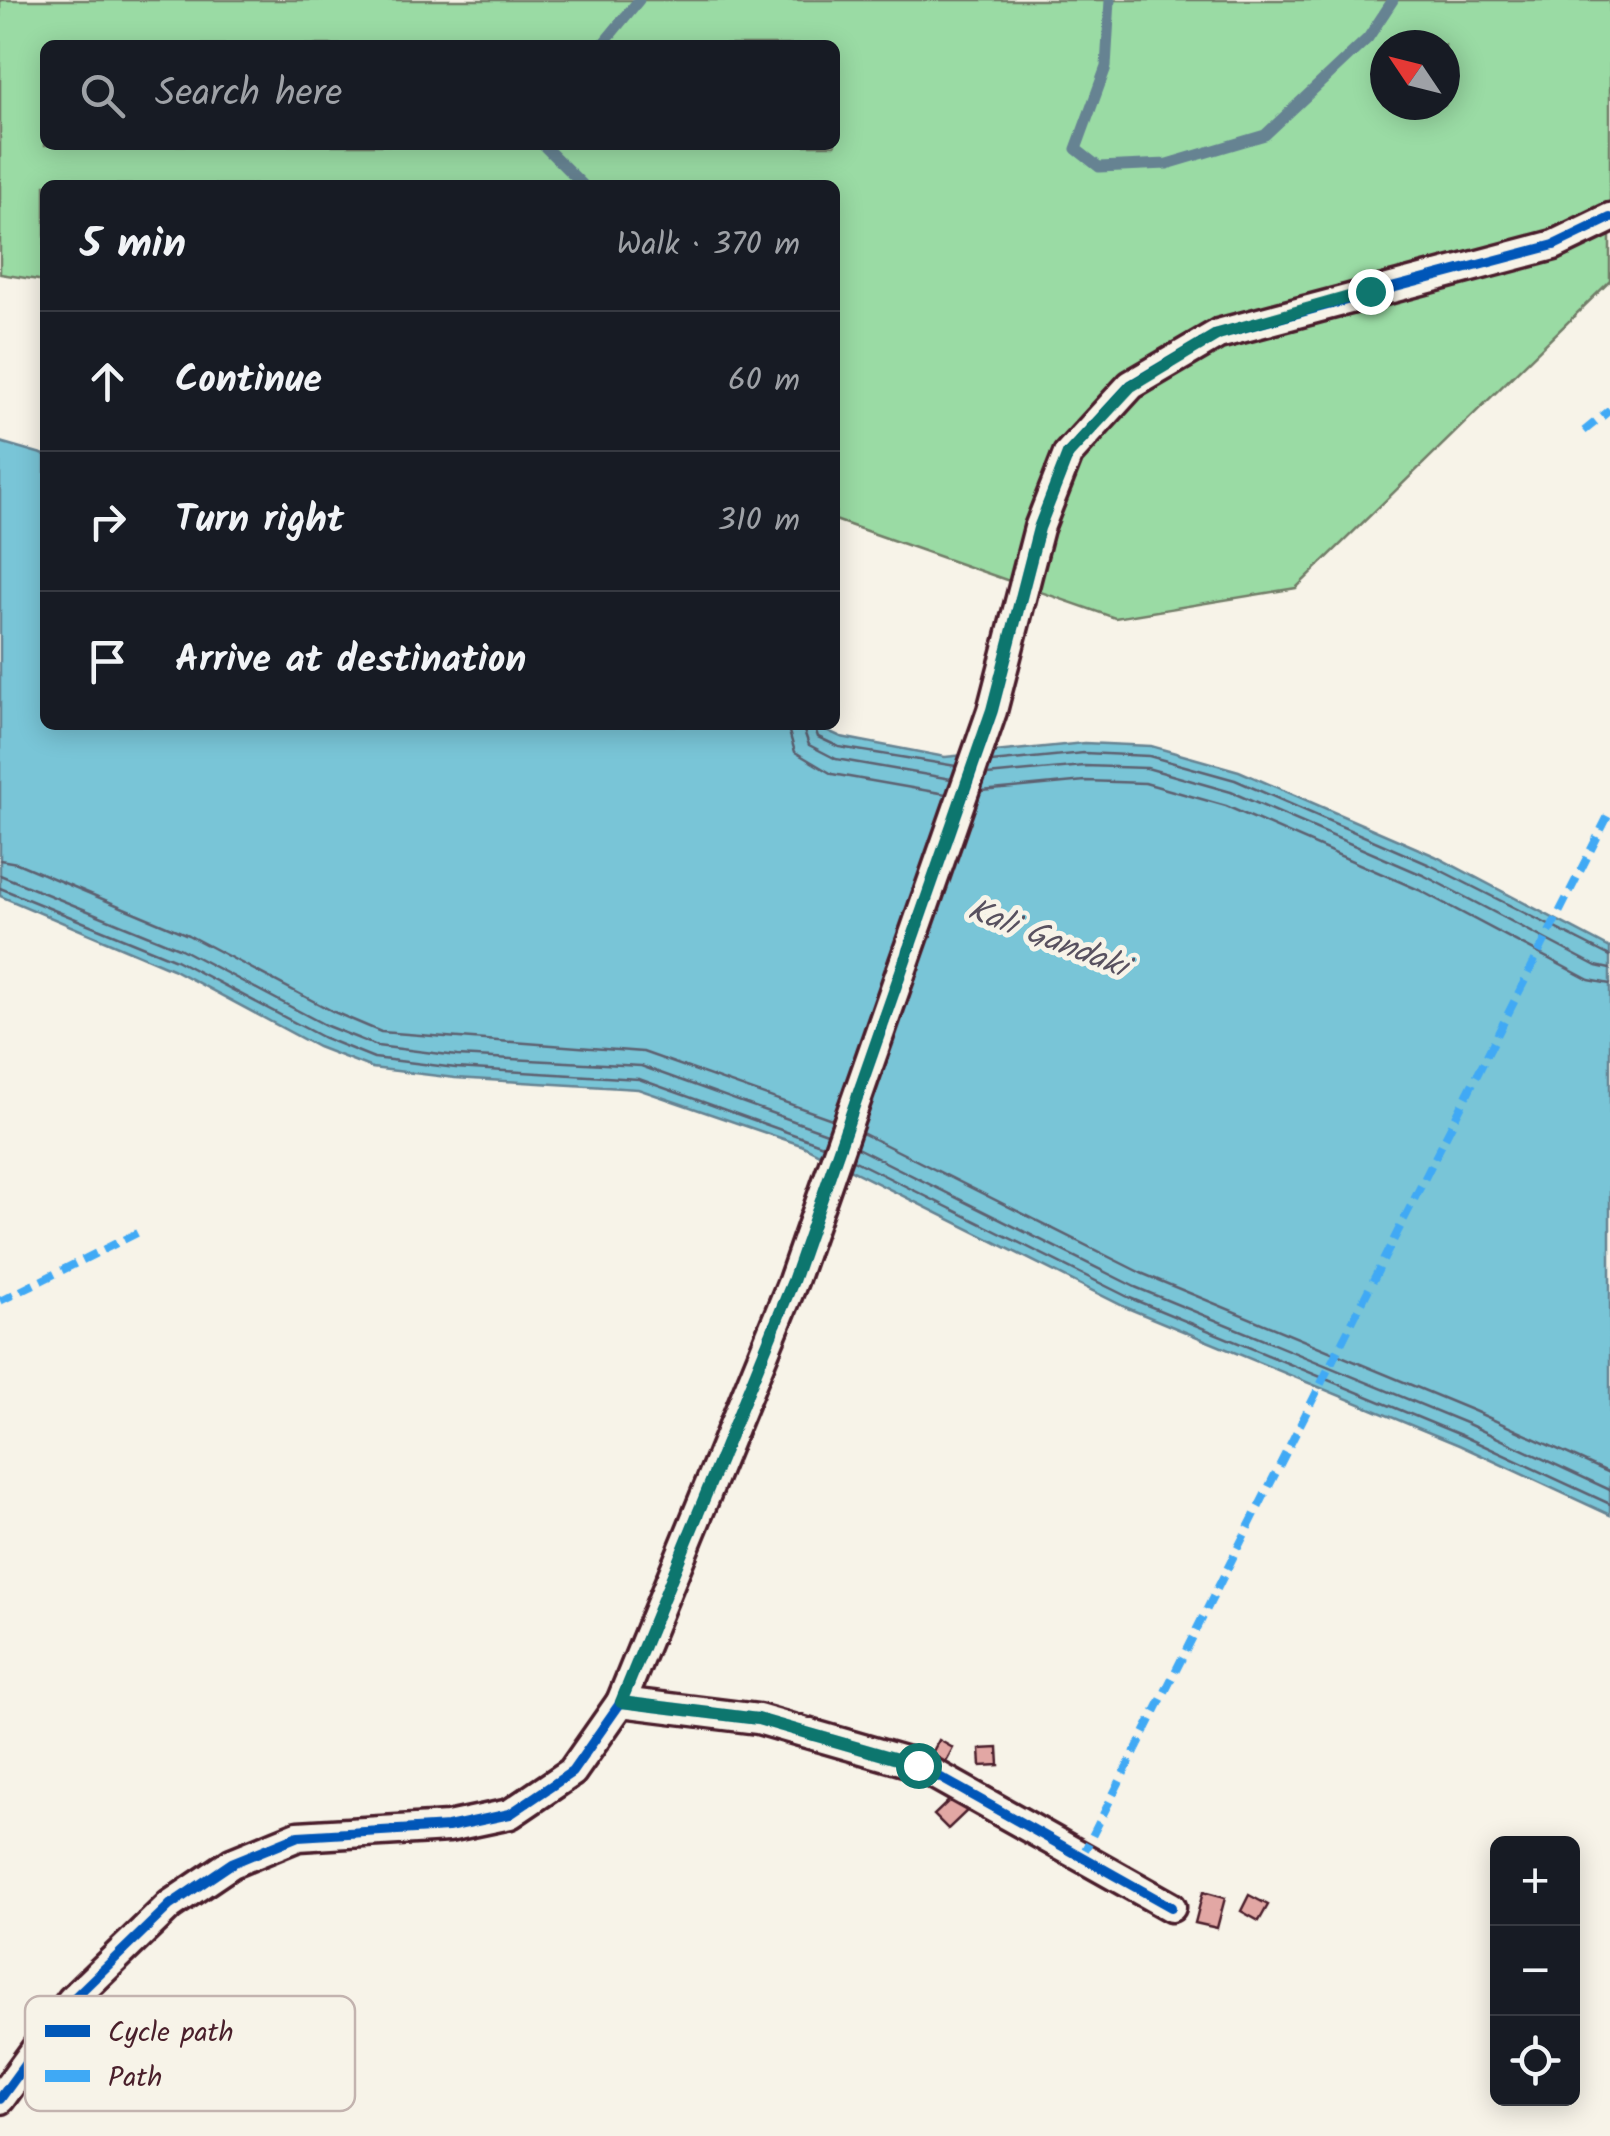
<!DOCTYPE html>
<meta charset="utf-8">
<style>
body{margin:0;font-family:Kalam,sans-serif;background:#242831;color:#f1f3f6}
.controls{position:absolute;right:30px;bottom:30px;display:grid;overflow:hidden;border-radius:15px;box-shadow:0 5px 25px #0003}
.controls button{width:90px;height:90px;display:grid;place-items:center;padding:0;border:0;border-bottom:2px solid #363941;background:#171b24;color:#f1f3f6;font:50px sans-serif}
.compass{position:absolute;left:1370px;top:30px;width:90px;height:90px;border-radius:50%;background:#171b24;box-shadow:0 5px 25px #0003;rotate:305deg}
.stop{position:absolute;width:30px;height:30px;margin:-22px;border:8px solid #0f766e;border-radius:50%;background:#fff}
.stop.end{background:#0f766e;border-color:#fff;box-shadow:0 2px 10px #0008}
.list{margin:0;padding:0;list-style:none}
h2{display:flex;justify-content:space-between;align-items:center;height:130px;margin:0;padding:0 40px;font-size:42px}
h2 small{font-size:32px;font-weight:400;color:#9ea1a6}
.list li{display:grid;grid-template-columns:65px 1fr auto;gap:30px;align-items:center;box-sizing:border-box;height:140px;padding:0 40px;border-top:2px solid #363941}
.list b{display:block;font-size:38px;white-space:nowrap}
.list em{font-size:32px;font-style:normal;color:#9ea1a6}
.icon{flex:none;width:55px;height:55px;fill:none;stroke:currentColor;stroke-width:2;stroke-linecap:round;stroke-linejoin:round}
.map{position:relative;flex:none;width:1610px;height:2136px;overflow:hidden}
.search{position:absolute;background:#171b24;box-shadow:0 5px 25px #0003;left:40px;top:40px;width:800px;height:110px;display:flex;align-items:center;gap:25px;box-sizing:border-box;padding:0 35px;border-radius:15px;color:#9ea1a6;font-size:38px}
.panel{position:absolute;background:#171b24;box-shadow:0 5px 25px #0003;left:40px;top:180px;width:800px;height:550px;border-radius:15px}
.map>svg:first-child{display:block}
.green{fill:#9adba4;stroke:#727d68;stroke-width:2.5;fill-rule:evenodd}
.water{fill:#79c5d7;stroke:#668392;stroke-width:2.5}
.lines{fill:none;stroke-linecap:round;stroke-linejoin:round}
.shore{stroke:#5d6170;stroke-width:2.5}
.stream{stroke:#668392;stroke-width:11}
.building{fill:#e2a7a4;stroke:#4a1f2b;stroke-width:2.5}
.minor-casing{stroke:#4a1f2b;stroke-width:35}
.minor{stroke:#f7f3e8;stroke-width:28}
.quiet{stroke:#3fa9f5;stroke-width:8;stroke-dasharray:15 8;stroke-linecap:butt}
.cycleway-casing{stroke:#f7f3e8;stroke-width:16}
.cycleway{stroke:#0057b8;stroke-width:10}
.route{stroke:#0f766e;stroke-width:12}
.labels{text-anchor:middle;stroke-width:10;stroke-linejoin:round;paint-order:stroke}
.water-label{font-size:32px;font-style:italic;fill:#58515f;stroke:#f7f3e8}
.key{fill:#f7f3e8;stroke:#c3b3af;stroke-width:2.5}
.key-label{font-size:28px;fill:#4a1f2b}
</style>
<div class="map">
<svg width="1610" height="2136" viewBox="0 0 1610 2136">
<rect width="100%" height="100%" fill="#f7f3e8"/>
<filter id="ink" filterUnits="userSpaceOnUse"><feTurbulence type="fractalNoise" baseFrequency=".01" numOctaves="2"/><feDisplacementMap in="SourceGraphic" scale="20" xChannelSelector="R" yChannelSelector="G"/><feConvolveMatrix kernelMatrix="1 2 1 2 8 2 1 2 1" color-interpolation-filters="sRGB"/></filter>
<g filter="url(#ink)">
<path class="green" d="M0 0H1610V281L1296 588 1115 618 835 520V185H45V281L0 274ZM45 45H835V145H45ZM1385 45H1445V105H1385Z"/>
<path class="water" d="M0 442 45 455V725H815L841 737 945 757 1084 743 1151 746 1239 771 1435 856 1610 948V1515L1459 1445 1125 1307 801 1145 638 1089 455 1078 372 1068 318 1047 172 969 0 896Z"/>
<g class="lines">
<g class="shore">
<path d="M787 725 795 752 832 774 946 794"/>
<path d="M802 725 809 745 836 759 951 779"/>
<path d="M814 725 818 737 839 747 956 766"/>
<path d="M991 762 1084 753 1149 756 1235 780 1430 865 1610 956"/>
<path d="M987 775 1084 766 1147 768 1231 792 1425 876 1596 966 1610 969"/>
<path d="M981 791 1085 781 1145 783 1226 806 1419 890 1589 980 1610 984"/>
<path d="M0 860 17 863 188 935 334 1012 381 1032 643 1052 832 1119"/>
<path d="M0 875 181 949 327 1026 377 1046 457 1056 641 1066 827 1133"/>
<path d="M0 888 176 960 322 1037 374 1058 456 1068 639 1079 823 1145"/>
<path d="M862 1133 1141 1273 1474 1411 1610 1473"/>
<path d="M857 1148 1135 1287 1468 1424 1610 1490"/>
<path d="M853 1160 1130 1298 1463 1436 1610 1504"/>
</g>
<g class="stream">
<path d="M1110 0 1106 67 1076 149 1099 167 1167 164 1265 135 1368 38 1393 0"/>
<path d="M602 45 639 0"/>
<path d="M543 145 583 185"/>
</g>
</g>
<g class="building">
<path d="M939 1740 953 1748 944 1765 930 1757Z"/>
<path d="M998 1748 999 1765 981 1766 980 1749Z"/>
<path d="M956 1794 970 1808 948 1829 934 1815Z"/>
<path d="M1203 1892 1225 1898 1217 1928 1195 1923Z"/>
<path d="M1249 1895 1268 1905 1259 1921 1241 1911Z"/>
</g>
<g class="lines">
<g class="minor-casing">
<g id="minor">
<path d="M621 1702 758 1719 918 1765 1171 1907"/>
<path d="M0 2099 72 2000 170 1905 232 1863 298 1836 448 1827 510 1814 572 1772 621 1702 793 1281 992 711 1039 528 1068 454 1131 385 1218 334 1554 245 1610 218"/>
</g>
</g>
<use href="#minor" class="minor"/>
<g class="quiet">
<path d="M1584 431 1610 410"/>
<path d="M0 1301 143 1230"/>
<path d="M1082 1856 1610 812"/>
</g>
<g class="cycleway-casing">
<g id="cycleway">
<path d="M621 1702 758 1719 918 1765 1171 1907"/>
<path d="M0 2099 72 2000 170 1905 232 1863 298 1836 448 1827 510 1814 572 1772 621 1702 793 1281 992 711 1039 528 1068 454 1131 385 1218 334 1554 245 1610 218"/>
</g>
</g>
<use href="#cycleway" class="cycleway"/>
</g>
</g>
<g class="lines" filter="url(#ink)">
<path class="route" d="M918 1765 758 1719 621 1702 793 1281 992 710 1039 528 1068 454 1131 386 1218 334 1370 291"/>
</g>
<g class="labels">
<g class="water-label">
<text transform="translate(1048 937) rotate(21)" y="11">Kali Gandaki</text>
</g>
</g>
<rect x="25" y="1996" width="330" height="115" rx="15" class="key"/>
<rect x="45" y="2025" width="45" height="12" fill="#0057b8"/>
<rect x="45" y="2070" width="45" height="12" fill="#3fa9f5"/>
<g class="key-label">
<text x="108" y="2041">Cycle path</text>
<text x="108" y="2086">Path</text>
</g>
</svg>
<div class="controls">
<button>+</button>
<button>−</button>
<button><svg class="icon" aria-label="locate" viewBox="0 0 24 24"><circle cx="12" cy="12" r="6"/><path d="M12 2v4M12 18v4M2 12h4M18 12h4"/></svg></button>
</div>
<svg class="compass" viewBox="-18 -18 36 36"><path d="M0-13l5 13h-10z" fill="#e53935"/><path d="M0 13l5-13h-10z" fill="#9ea1a6"/></svg>
<div class="stop" style="left:918px;top:1765px"></div>
<div class="stop end" style="left:1370px;top:291px"></div>
<div class="search"><svg class="icon" aria-label="search" viewBox="0 0 24 24"><circle cx="10" cy="10" r="6"/><path d="M15 15l6 6"/></svg>Search here</div>
<section class="panel">
<h2>5 min<small>Walk · 370 m</small></h2>
<ul class="list">
<li><svg class="icon" aria-label="ahead" viewBox="0 0 24 24"><path d="M12 20V5M6 11l6-6 6 6"/></svg><div><b>Continue</b></div><em>60 m</em></li>
<li><svg class="icon" aria-label="right" viewBox="0 0 24 24"><path d="M7 20v-9h11M14 6l5 5-5 5"/></svg><div><b>Turn right</b></div><em>310 m</em></li>
<li><svg class="icon" aria-label="arrive" viewBox="0 0 24 24"><path d="M6 21V4h12l-3 4 3 4H6"/></svg><div><b>Arrive at destination</b></div></li>
</ul>
</section>
</div>
